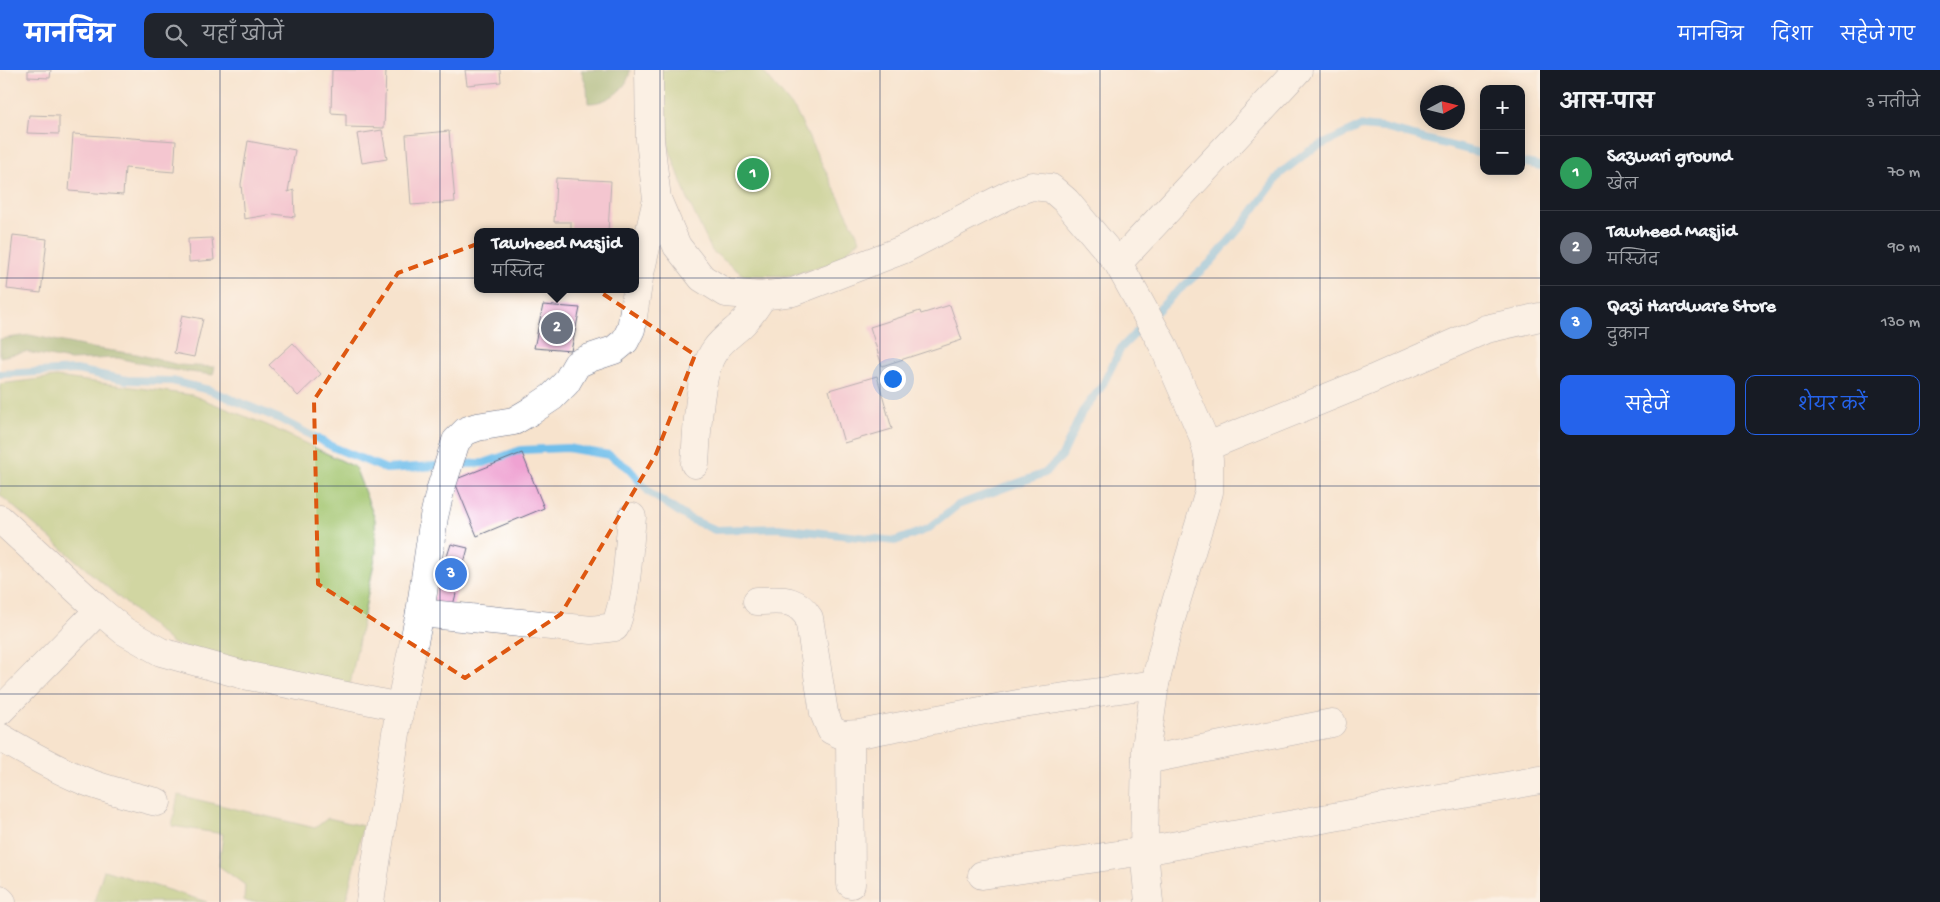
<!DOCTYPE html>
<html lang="hi">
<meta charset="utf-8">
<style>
body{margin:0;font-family:"Gochi Hand","Playpen Sans Deva",sans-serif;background:#20242c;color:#f1f3f6}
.controls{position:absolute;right:15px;top:15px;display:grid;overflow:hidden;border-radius:10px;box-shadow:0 2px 12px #0003}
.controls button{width:45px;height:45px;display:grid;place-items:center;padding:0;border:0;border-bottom:1px solid #363941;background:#171b24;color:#f1f3f6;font:25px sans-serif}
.compass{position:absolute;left:1420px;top:15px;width:45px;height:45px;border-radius:50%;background:#171b24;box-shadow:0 2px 12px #0003;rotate:83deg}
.you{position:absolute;left:892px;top:308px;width:18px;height:18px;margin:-12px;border:4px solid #fff;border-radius:50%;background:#1a73e8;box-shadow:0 0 0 8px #1a73e833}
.badge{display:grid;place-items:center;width:32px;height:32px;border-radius:50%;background:#2563eb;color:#fff;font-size:16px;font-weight:700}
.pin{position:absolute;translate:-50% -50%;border:2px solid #fff;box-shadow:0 1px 5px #0006}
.popup{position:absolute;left:474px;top:158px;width:165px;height:65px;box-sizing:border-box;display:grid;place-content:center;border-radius:10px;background:#171b24;filter:drop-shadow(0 1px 4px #0005);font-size:16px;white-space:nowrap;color:#9ea1a6}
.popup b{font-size:19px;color:#f1f3f6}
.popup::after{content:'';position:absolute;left:50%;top:100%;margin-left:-10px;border:10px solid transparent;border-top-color:#171b24}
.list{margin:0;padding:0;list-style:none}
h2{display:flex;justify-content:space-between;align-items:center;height:65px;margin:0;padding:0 20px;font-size:21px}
h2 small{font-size:16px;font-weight:400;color:#9ea1a6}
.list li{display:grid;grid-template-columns:32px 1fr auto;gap:15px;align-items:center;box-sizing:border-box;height:75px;padding:0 20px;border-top:1px solid #363941}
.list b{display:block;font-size:19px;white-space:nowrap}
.list p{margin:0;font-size:16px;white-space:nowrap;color:#9ea1a6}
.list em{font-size:16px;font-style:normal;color:#9ea1a6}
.actions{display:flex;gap:10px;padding:15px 20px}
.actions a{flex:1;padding:11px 0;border:1px solid #2563eb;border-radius:10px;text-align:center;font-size:18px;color:#2563eb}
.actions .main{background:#2563eb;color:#fff}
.icon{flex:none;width:28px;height:28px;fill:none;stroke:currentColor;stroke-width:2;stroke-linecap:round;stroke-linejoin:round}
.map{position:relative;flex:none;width:1540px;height:832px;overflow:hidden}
header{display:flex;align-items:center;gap:30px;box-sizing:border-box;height:70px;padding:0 25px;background:#2563eb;color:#fff}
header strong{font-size:24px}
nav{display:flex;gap:28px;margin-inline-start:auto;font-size:18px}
.search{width:350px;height:45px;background:#20242c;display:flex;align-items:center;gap:12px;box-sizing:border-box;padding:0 18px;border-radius:10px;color:#9ea1a6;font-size:19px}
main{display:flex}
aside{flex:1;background:#171b24}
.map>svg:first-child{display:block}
.green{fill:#a3c56e;stroke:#5f7a66}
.forest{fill:#82aa61;stroke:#4e6c60}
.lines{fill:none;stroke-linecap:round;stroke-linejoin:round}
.stream{stroke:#70beea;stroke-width:8}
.building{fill:#efa2d2}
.minor-casing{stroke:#686e85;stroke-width:29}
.minor{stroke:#fff;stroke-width:28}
.marked{fill:none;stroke:#de5710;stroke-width:4;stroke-dasharray:10 6;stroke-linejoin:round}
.grid{fill:none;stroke:#1b2f5e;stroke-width:1;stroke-opacity:0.55}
</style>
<header>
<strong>मानचित्र</strong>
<div class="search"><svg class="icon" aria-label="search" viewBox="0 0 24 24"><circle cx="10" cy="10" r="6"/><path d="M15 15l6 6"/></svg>यहाँ खोजें</div>
<nav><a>मानचित्र</a><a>दिशा</a><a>सहेजे गए</a></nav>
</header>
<main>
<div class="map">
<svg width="1540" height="832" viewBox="0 0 1540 832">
<rect width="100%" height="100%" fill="#fff"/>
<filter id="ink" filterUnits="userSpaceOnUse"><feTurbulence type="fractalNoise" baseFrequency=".02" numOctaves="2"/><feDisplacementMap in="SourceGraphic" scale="10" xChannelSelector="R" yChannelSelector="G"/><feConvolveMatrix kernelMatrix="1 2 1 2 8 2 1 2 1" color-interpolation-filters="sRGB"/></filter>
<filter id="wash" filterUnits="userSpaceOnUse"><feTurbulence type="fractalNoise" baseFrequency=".0096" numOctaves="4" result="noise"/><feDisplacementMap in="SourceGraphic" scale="20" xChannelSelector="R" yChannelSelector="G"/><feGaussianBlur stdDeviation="1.12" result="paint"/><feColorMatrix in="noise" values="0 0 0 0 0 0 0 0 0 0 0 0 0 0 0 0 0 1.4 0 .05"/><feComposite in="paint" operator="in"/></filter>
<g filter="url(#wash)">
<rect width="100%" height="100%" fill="#f7e3cd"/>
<g class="green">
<path d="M660 0H762L795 40 860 170 834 193 789 206 743 205 712 181 688 130 669 78Z"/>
<path d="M56 307 192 325 267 355 355 397 375 449 376 483 350 615 281 604 173 574 0 425V314Z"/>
<path d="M178 725 315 758 328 748 363 756 346 832H248L244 830 245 815 219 796 223 764 172 756Z"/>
<path d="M104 800 207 832H94Z"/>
</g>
<g class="forest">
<path d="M581 0H630C629 19 606 34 588 33L587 18Z"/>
<path d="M30 265 92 278 137 284 179 295 215 297 213 305 165 299 118 288 70 290 26 282 0 287V269Z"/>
</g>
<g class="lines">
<g class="stream">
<path d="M1521 92 1540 96"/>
<path d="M0 304 76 300 127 310 172 311 209 320 280 349 333 377 386 399 484 393 521 380 567 378 609 385 628 398 650 423 688 448 715 460 778 458 895 471 928 459 958 435 1045 403 1062 386 1082 342 1102 316 1121 278 1171 227 1211 192 1245 152 1281 103 1309 81 1361 56 1383 58 1484 84"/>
</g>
</g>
<g id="blocks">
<g class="building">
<path d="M28 0H51L50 8 28 7Z"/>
<path d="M332 0H386L384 58 346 57V44L331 43Z"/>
<path d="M465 0H500L501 12 467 15Z"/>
<path d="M29 45 59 46V64L27 63Z"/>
<path d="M382 60 387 89 362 93 357 64Z"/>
<path d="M449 61 455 132 411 135 406 65Z"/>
<path d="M73 64 176 71 174 102 125 98 123 125 69 121Z"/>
<path d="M248 71 295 80 288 122 294 120 295 147 274 144 244 149 241 114Z"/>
<path d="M556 108 611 111 608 162H571V152H554Z"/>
<path d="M13 165 47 169 41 223 7 219Z"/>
<path d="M212 168 214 190 189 192 188 169Z"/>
<path d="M543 235 580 238 571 281 534 278Z"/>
<path d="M950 235 962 270 882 296 870 257 920 241 921 244Z"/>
<path d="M182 245 203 249 194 287 174 283Z"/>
<path d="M293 273 321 304 298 326 269 295Z"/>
<path d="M877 306 892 359 844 373 829 320Z"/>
<path d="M522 383 544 438 477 466 454 410Z"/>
<path d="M451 474 468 478 452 539 433 530Z"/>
</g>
</g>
</g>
<g filter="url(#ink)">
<use href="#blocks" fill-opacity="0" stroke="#686e85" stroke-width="1"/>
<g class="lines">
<g class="minor-casing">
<g id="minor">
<path d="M649 0 650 70 657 129 677 176 702 208 726 223 760 226 793 222 902 180 1014 122 1032 116 1051 118 1066 131 1118 193 1163 275 1203 366 1209 390V422L1168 559 1155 614 1146 678 1144 781 1149 832"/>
<path d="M1118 193 1298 0"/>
<path d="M1206 377 1373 309 1486 259 1540 247"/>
<path d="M695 394C697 365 698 303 715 280 722 270 731 264 740 256 749 248 756 236 763 226"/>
<path d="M0 449 99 540 124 561 161 582 244 605 400 637"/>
<path d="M757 531C780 531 795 526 809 548L824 643 831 660 842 665 859 664 1023 633 1155 614"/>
<path d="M420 543 592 560 615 557C628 523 628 483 632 447"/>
<path d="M0 641 99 540"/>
<path d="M850 665 851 814"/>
<path d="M0 667C27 683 54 698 82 710 106 720 132 726 157 732"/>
<path d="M1146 690 1332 653"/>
<path d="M982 805 1144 781 1540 710"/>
<path d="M0 830 2 832"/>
<path d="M370 832 400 637 420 543 434 447 440 421 456 371 466 361 477 357 514 351 531 341 552 327 566 313 577 294 590 288 614 280 625 271 631 259 639 208 657 129"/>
</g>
</g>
<use href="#minor" class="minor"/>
</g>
</g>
<path d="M0 0H1540V832H0ZM510 162 695 285 656 384 561 544 465 608 318 514 314 330 398 203Z" fill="#f7e3cd" fill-opacity=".55" fill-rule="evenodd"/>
<path class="marked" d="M510 162 695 285 656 384 561 544 465 608 318 514 314 330 398 203Z"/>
<path class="grid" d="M220 0V832M440 0V832M660 0V832M880 0V832M1100 0V832M1320 0V832M0 208H1540M0 416H1540M0 624H1540"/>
</svg>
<div class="controls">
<button>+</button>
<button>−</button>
</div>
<svg class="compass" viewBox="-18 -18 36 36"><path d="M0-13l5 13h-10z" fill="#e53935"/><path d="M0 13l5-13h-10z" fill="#9ea1a6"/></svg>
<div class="you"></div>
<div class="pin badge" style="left:753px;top:104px;background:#2e9e5b">1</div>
<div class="pin badge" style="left:557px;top:258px;background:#6b7280">2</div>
<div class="popup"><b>Tawheed Masjid</b>मस्जिद</div>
<div class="pin badge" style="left:451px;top:504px;background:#3f7fe0">3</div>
</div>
<aside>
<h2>आस-पास<small>3 नतीजे</small></h2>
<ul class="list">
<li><span class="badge" style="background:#2e9e5b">1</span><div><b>Sazwari ground</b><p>खेल</p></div><em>70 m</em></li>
<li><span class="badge" style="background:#6b7280">2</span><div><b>Tawheed Masjid</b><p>मस्जिद</p></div><em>90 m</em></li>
<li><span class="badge" style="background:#3f7fe0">3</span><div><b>Qazi Hardware Store</b><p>दुकान</p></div><em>130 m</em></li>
</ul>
<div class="actions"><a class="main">सहेजें</a><a>शेयर करें</a></div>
</aside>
</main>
